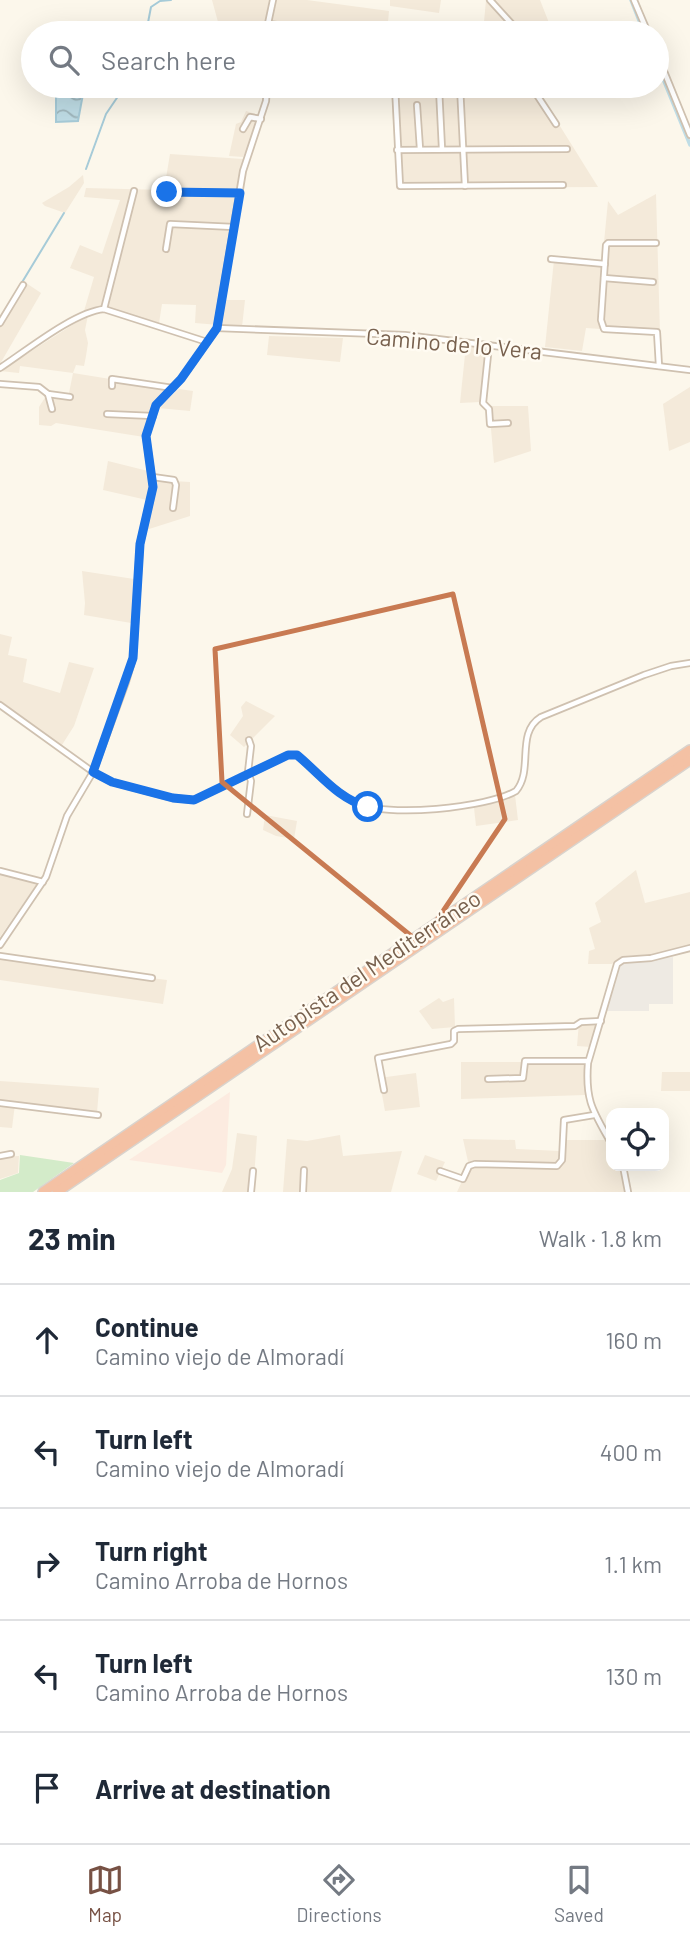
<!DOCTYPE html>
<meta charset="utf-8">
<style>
body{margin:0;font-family:Barlow,sans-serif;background:#f2f2f3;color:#1f2937}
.controls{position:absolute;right:21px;bottom:21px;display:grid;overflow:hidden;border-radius:14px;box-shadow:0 7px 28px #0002}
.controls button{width:63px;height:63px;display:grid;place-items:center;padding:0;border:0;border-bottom:2px solid #e0e1e3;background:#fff;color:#1f2937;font:35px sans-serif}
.stop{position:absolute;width:21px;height:21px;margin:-16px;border:5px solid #1a73e8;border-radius:50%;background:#fff}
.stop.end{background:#1a73e8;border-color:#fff;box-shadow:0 2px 7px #0008}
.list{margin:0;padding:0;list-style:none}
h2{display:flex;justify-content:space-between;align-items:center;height:91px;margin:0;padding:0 28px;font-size:30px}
h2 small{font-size:23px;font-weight:400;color:#747a83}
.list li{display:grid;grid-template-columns:46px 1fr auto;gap:21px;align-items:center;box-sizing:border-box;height:112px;padding:0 28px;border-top:2px solid #e0e1e3}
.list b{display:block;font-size:26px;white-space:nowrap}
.list p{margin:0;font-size:23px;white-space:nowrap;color:#747a83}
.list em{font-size:23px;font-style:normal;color:#747a83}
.icon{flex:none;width:38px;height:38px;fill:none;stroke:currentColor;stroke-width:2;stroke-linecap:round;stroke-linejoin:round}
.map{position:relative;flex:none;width:690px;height:1192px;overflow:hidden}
.search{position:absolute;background:#fff;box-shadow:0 7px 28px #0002;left:21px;right:21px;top:21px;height:77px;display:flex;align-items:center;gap:18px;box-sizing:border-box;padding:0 24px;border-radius:38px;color:#747a83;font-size:26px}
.sheet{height:651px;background:#fff}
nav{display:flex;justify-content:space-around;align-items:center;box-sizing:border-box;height:98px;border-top:2px solid #e0e1e3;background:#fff;font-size:19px;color:#747a83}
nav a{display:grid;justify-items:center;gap:4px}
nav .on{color:#775144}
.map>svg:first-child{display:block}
.residential{fill:#f4eada}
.commercial{fill:#fcebe0}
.industrial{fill:#eeeae3}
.grass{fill:#d3ebc9}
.water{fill:url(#water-waves);stroke:#a6cbd8;stroke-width:2}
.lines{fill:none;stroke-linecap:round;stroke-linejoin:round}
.stream{stroke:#a6cbd8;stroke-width:2}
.canal{stroke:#bfdde6;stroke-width:3.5}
.minor-casing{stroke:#cfc1b0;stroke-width:8}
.motorway-casing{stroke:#d9d3cd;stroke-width:12}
.minor{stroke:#fff;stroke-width:4.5}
.motorway{stroke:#f4c1a4;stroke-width:9}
.route{stroke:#1a73e8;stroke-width:9}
.marked{fill:none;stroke:#c87a52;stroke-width:5;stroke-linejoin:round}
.labels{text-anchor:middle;stroke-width:5;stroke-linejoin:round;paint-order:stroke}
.street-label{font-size:23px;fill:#78614e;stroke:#fffbf2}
</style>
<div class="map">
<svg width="690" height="1192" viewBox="0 0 690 1192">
<defs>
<pattern id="water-waves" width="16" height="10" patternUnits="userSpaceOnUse" patternTransform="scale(1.75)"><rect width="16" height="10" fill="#bfdde6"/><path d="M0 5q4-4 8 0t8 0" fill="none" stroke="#a0b7bd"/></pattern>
</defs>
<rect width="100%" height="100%" fill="#fcf7eb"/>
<g class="residential">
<path d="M212 0H269L263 33H221Z"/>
<path d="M275 0H307L389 11 387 33H360L270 23Z"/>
<path d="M390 0H441L439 13 390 6Z"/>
<path d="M486 0H540L553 33H483Z"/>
<path d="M391 86H535L598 187 397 188Z"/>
<path d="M246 111 259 115 254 133 243 157 229 156 236 124 241 122Z"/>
<path d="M170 154 243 159 220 300H245L242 327 195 323 196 305 162 304 159 323 104 306 84 311 94 277 70 268 80 245 102 254 120 200 84 197 86 188 164 190Z"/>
<path d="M83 175 84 183 65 213 45 206 42 203 69 187Z"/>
<path d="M656 194 660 333 586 328 582 351 545 347 554 260 602 263 608 201 618 215Z"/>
<path d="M26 283 41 293 0 364V326Z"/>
<path d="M88 315 85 330 88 343 86 356 84 366 76 365 73 373 166 388 157 399 144 437 56 423 51 426 39 425V407L46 396 68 398 73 373 20 366 19 373 0 371Z"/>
<path d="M269 336 343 338 340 362 267 355Z"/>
<path d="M466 345 485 347 480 402 460 403Z"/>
<path d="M690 387V442L669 451 663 404Z"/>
<path d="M179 389 193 391 190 411 158 408Z"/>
<path d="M489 406H528L531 451 494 463Z"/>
<path d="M108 461 148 471 152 484 147 500 103 490Z"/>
<path d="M156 480 190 482V516L146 530 157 487Z"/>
<path d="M82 571 134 579 131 623 84 615 85 603Z"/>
<path d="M0 634 12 637 8 655 27 659 23 682 60 693 69 662 94 668 74 726 60 748 0 704Z"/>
<path d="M246 701 275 716 244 747 230 735 243 716 241 707Z"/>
<path d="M515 795 518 820 476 826 474 808Z"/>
<path d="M265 815 297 821 294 839 276 836 263 830Z"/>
<path d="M636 870 645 903 690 892V945L656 954 624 956 612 964H588L589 951 595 949 589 928 601 922 595 903Z"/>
<path d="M0 873 39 881 0 937Z"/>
<path d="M0 959 167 980 163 1004 0 980Z"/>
<path d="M439 998 443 1002 454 998 455 1027 432 1029 419 1011Z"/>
<path d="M599 1019 591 1047 577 1046 579 1022Z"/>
<path d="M461 1062H586L585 1095 461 1099Z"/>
<path d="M662 1072H690V1091H661Z"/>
<path d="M416 1073 420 1107 385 1111 379 1078Z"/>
<path d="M0 1081 99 1088 97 1113 15 1104 12 1128 0 1127Z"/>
<path d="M237 1133 257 1136 253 1192H222L232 1169Z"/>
<path d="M340 1135 343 1156 402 1151 391 1192H283L287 1139 307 1141Z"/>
<path d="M463 1139 515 1140 516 1149 560 1151 561 1140H607L611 1148V1166H620L623 1173 624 1192H457L469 1166Z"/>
<path d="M425 1155 445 1162 436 1181 417 1174Z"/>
<path d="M19 1156 18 1173 0 1179V1157Z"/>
</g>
<path class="commercial" d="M230 1092 226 1165 222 1173 129 1160Z"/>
<path class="industrial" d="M673 957V1004H649V1011H607L618 966 630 961H648Z"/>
<path class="grass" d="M20 1154V1155L74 1163 33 1192H0V1180L19 1173Z"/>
<path class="water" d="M56 89 83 94 78 121 56 122Z"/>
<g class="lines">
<g class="stream">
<path d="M146 33 151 7 160 1 171 0"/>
<path d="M86 169 106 114 125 86"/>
<path d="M21 284 64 213"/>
</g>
<g class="canal">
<path d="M631 0 644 33"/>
<path d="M657 64 690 145"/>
</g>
<g class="minor-casing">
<g id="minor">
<path d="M490 0 520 33"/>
<path d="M634 0 648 33"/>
<path d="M268 24 345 33"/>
<path d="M266 33 273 0"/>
<path d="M657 54 690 135"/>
<path d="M395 86 400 186 563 185"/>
<path d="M460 86 465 186"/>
<path d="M531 86 556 124"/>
<path d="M439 88 442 149"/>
<path d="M417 105 420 149"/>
<path d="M243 129 250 117 261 119"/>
<path d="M397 150 567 149"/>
<path d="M167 192 239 193"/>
<path d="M656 243H608L606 245 601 320 604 329 657 332 659 366"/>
<path d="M166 249 170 224 234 227"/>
<path d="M551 259 605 264"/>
<path d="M604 278 653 282"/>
<path d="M104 309 134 191"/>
<path d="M0 323 23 285"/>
<path d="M217 328 405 335 690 370"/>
<path d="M489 345 483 403 489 409 490 424 508 423"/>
<path d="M0 368C26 351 74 312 104 309L207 342"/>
<path d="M0 384 39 387 48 394 70 397"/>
<path d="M112 386V379L173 388"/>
<path d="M48 394 52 409"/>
<path d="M107 414 153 416"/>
<path d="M153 477 174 480 176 485 173 508"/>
<path d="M0 705 93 772 112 782 172 798 194 800 288 755H297C317 772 333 791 356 803 386 818 487 808 516 791 534 770 515 733 541 717L644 675 671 666 690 663"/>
<path d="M247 814 251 781 248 772 251 746 249 740"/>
<path d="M0 871 43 882"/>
<path d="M0 945 46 877 67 816 93 772 126 682 133 658 140 544 153 487 146 436 156 405 182 378 217 328 243 171 266 101 267 86"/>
<path d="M0 956 152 978"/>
<path d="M488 1079 523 1078 525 1061H588"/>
<path d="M384 1090 378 1058 451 1044 454 1041V1031L458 1029 575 1026 581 1022 601 1021"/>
<path d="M0 1103 98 1115"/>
<path d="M611 1143C593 1111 585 1101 588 1063L617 964 623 960 651 958 690 948"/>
<path d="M0 1156 11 1154"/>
<path d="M623 1166 628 1192"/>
<path d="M440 1171 463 1179 469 1166 475 1164 557 1166 562 1160 564 1120 594 1115"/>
<path d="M251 1192 253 1171"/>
<path d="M303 1192 304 1170"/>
</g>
</g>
<g class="motorway-casing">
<g id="motorway">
<path d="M43 1192 690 750"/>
<path d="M57 1192 690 760"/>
</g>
</g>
<use href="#minor" class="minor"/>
<use href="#motorway" class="motorway"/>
</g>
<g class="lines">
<path class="route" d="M167 192 240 193 217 328 181 379 156 405 146 436 153 487 140 544 133 658 93 772 112 782 173 798 194 800 288 755H297C320 774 338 799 368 807"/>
</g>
<path class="marked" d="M453 594 505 819 421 944 222 782 215 649Z"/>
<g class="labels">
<g class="street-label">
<text transform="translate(454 344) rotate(5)" y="8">Camino de lo Vera</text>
<text transform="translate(367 971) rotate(-34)" y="8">Autopista del Mediterráneo</text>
</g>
</g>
</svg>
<div class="controls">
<button><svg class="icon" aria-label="locate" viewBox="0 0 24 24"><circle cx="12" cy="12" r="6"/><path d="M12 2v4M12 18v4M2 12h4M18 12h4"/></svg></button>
</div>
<div class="stop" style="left:368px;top:807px"></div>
<div class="stop end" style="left:167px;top:192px"></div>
<div class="search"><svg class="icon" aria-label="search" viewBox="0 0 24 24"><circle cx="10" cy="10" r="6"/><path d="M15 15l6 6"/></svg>Search here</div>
</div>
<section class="sheet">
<h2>23 min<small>Walk · 1.8 km</small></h2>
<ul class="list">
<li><svg class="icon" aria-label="ahead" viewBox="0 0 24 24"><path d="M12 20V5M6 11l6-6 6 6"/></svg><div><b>Continue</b><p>Camino viejo de Almoradí</p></div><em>160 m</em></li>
<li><svg class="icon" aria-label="left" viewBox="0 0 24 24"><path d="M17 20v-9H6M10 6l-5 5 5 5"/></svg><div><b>Turn left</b><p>Camino viejo de Almoradí</p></div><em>400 m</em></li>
<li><svg class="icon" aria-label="right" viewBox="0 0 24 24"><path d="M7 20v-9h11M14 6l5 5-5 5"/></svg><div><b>Turn right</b><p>Camino Arroba de Hornos</p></div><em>1.1 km</em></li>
<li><svg class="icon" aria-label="left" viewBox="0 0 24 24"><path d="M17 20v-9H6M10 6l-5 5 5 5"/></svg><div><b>Turn left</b><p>Camino Arroba de Hornos</p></div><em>130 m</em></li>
<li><svg class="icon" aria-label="arrive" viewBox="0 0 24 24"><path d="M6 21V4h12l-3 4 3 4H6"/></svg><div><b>Arrive at destination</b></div></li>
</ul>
</section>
<nav>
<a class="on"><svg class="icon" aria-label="map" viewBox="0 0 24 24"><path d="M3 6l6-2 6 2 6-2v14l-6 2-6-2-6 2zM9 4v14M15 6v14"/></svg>Map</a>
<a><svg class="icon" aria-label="directions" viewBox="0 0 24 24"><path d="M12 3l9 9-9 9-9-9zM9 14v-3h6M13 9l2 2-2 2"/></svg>Directions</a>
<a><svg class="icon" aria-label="saved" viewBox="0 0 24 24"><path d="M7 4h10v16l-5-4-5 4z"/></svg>Saved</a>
</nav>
